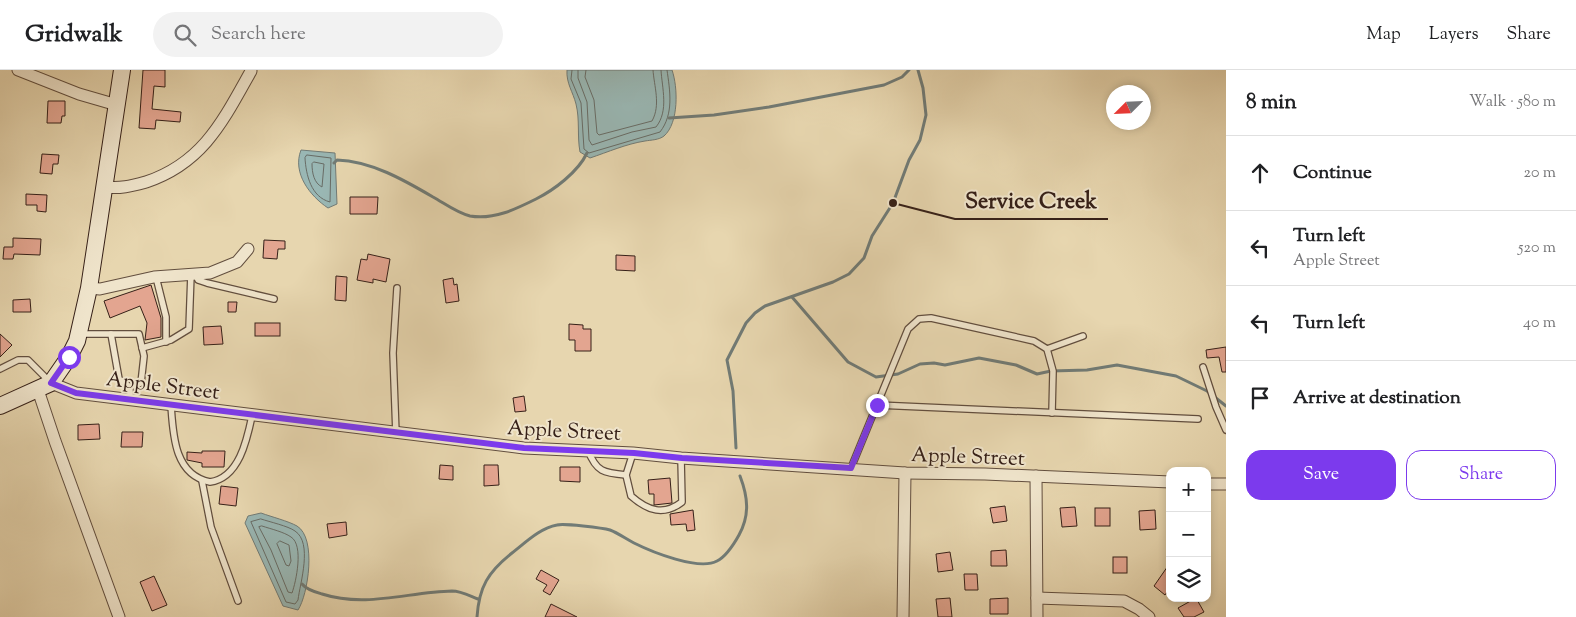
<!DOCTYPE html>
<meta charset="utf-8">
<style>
body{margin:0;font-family:"Sorts Mill Goudy",serif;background:#f2f2f2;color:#202124}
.controls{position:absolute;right:15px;bottom:15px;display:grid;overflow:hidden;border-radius:10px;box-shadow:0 2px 8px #0003}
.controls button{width:45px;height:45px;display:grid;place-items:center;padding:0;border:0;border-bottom:1px solid #e0e0e0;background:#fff;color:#202124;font:25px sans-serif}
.compass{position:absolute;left:1106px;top:15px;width:45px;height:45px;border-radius:50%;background:#fff;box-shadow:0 2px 8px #0003;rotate:246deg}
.stop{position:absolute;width:15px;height:15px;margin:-11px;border:4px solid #7c3aed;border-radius:50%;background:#fff}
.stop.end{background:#7c3aed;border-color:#fff;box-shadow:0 1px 5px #0008}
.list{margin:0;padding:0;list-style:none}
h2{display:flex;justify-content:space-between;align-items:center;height:65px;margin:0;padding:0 20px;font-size:21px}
h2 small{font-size:16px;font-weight:400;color:#757577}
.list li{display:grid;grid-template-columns:32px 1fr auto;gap:15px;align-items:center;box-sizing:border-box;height:75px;padding:0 20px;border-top:1px solid #e0e0e0}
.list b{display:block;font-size:19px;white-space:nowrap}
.list p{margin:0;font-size:16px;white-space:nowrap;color:#757577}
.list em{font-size:16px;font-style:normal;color:#757577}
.actions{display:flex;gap:10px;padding:15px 20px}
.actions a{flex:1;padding:11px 0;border:1px solid #7c3aed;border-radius:15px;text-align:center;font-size:18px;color:#7c3aed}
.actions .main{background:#7c3aed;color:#fff}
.icon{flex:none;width:28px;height:28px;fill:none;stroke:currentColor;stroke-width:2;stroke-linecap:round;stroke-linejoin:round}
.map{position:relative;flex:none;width:1226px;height:547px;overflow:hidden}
header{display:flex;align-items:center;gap:30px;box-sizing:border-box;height:70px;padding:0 25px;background:#fff;border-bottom:1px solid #e0e0e0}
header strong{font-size:24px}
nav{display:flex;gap:28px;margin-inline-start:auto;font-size:18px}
.search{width:350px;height:45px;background:#f2f2f2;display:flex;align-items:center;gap:12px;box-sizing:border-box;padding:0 18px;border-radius:28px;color:#757577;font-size:19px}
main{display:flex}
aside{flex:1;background:#fff}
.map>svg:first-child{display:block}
.water{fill:#99b7b4;stroke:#717b76}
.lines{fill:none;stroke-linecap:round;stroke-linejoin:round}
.shore{stroke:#686c66;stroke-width:1}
.stream{stroke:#717b76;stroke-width:3}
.building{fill:#e3a590;stroke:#362018}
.lane-casing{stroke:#624e3e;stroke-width:8}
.street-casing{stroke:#624e3e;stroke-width:13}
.secondary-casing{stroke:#362018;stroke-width:18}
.lane{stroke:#efe4cb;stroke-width:5.5}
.street{stroke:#efe4cb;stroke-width:11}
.secondary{stroke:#efe4cb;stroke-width:16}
.route{stroke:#7c3aed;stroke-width:6}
.labels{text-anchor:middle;stroke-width:4;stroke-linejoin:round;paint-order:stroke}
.street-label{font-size:21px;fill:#362018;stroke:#efe4cb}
.leader{fill:none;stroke:#362018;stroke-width:2}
.callout-dot{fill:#362018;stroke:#efe4cb;stroke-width:2}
.callout-label{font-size:22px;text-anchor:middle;font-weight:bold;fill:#362018;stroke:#efe4cb;stroke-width:4;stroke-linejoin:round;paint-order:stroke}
</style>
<header>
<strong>Gridwalk</strong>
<div class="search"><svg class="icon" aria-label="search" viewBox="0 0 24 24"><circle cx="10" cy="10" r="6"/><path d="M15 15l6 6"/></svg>Search here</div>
<nav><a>Map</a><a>Layers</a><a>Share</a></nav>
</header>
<main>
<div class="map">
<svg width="1226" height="547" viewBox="0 0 1226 547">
<rect width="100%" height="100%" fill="#e7d6af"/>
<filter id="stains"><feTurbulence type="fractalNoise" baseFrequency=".004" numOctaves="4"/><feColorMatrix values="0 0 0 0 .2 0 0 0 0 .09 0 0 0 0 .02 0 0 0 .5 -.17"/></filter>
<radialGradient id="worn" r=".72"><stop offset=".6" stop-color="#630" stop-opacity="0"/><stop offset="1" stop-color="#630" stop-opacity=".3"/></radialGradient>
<g class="water">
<path d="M567 0H672C678 17 679 53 664 66 659 70 651 70 645 71 626 74 608 82 590 88L580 82C577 66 580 50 576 34 573 22 566 13 567 0Z"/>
<path d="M301 80 335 83 337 134 328 138C310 126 292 103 301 80Z"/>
<path d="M261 443C272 447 288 451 297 456 317 468 308 525 298 540L283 536 245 453 248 446Z"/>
</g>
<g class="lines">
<g class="shore">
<path d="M572 0 571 9 581 33 584 79 589 83 660 62C674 44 670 21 667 0"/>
<path d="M578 0V8L587 32 589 70 592 75 632 62 656 57C669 41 662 18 661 0"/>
<path d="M586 0 585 7 594 30 597 63 599 65 652 51C661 35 654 16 653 0"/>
<path d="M307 85 331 88 330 132C311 127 306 105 305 88Z"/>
<path d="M314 92 324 94 322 117C314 113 312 103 312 94Z"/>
<path d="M261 449C270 452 288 456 295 461 313 473 300 513 298 530L295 534 286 532 251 452Z"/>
<path d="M262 456C271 459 284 462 291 467 304 475 296 512 292 523L288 522 271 480 259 457Z"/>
<path d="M280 471 289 475 291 491 289 496 286 495 277 474Z"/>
</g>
<g class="stream">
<path d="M669 48 714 45 769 37 884 15 902 7 909 0"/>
<path d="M334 93 337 90C371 91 404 110 433 127 444 133 457 143 470 146 494 150 516 139 536 129 554 120 578 102 587 83"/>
<path d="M792 227 848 292 876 307 898 304 920 294 934 293 945 295 979 288 1016 295 1037 304 1051 301 1087 300 1117 295 1176 306 1207 321 1226 336"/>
<path d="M736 378 733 321 727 290 746 253 755 243 765 236 833 212 849 204 864 188 872 166 893 133 909 90 920 70 926 45 923 18 918 0"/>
<path d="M302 514C307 520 315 522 322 524 366 538 408 522 452 521 461 521 470 526 478 529"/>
<path d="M477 547C479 517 488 502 512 483 525 473 540 458 557 455 563 453 603 458 610 460 618 463 626 469 634 473 652 482 699 501 717 491 727 486 734 474 739 465 750 445 748 427 740 406"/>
</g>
</g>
<g class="building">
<path d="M143 0H165V17L154 16 152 39 181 42 180 52 156 50 155 59 139 58Z"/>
<path d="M48 31H65V46H62L61 53H47Z"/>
<path d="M42 84 59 85 58 94H53L52 104 40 103Z"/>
<path d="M26 124 47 125 46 142 37 141V135H26Z"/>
<path d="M350 127H378L377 144H350Z"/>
<path d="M13 168 41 169 40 185 14 184 13 189H3L4 177H13Z"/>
<path d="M264 170 285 171V179H278L277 189 263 188Z"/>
<path d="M368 184 390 189 386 212 373 209V213L357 210 361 189 367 190Z"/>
<path d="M616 185 635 186V201L616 200Z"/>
<path d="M336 206 347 207 346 231 335 230Z"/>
<path d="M453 208 454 215 457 214 459 231 446 233 443 210Z"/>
<path d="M151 215 161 248V267L145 270 147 253 140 236 110 248 104 231Z"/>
<path d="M30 229 31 242H13V230Z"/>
<path d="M228 232H237L236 242H228Z"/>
<rect x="255" y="253" width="25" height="13"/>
<path d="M569 254 583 255V259H591V281H575V270H569Z"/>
<path d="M221 256 223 274 204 275 203 257Z"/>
<path d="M0 264 12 275 0 287Z"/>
<path d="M1226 277V302H1222L1219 287 1207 288 1206 280Z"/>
<path d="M524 326 526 341 515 342 513 328Z"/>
<path d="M99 354 100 369 78 370V355Z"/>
<path d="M122 362H143L142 377H121Z"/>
<path d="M202 381H225L224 397H202V393L187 390V382L202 383Z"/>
<path d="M440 395 453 396V410L439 409Z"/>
<path d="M484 395H498L499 415 484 416Z"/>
<path d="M560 397H580V412L560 411Z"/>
<path d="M670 408 672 433 654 435V424H649L648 410Z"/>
<path d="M221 416 238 418 236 436 219 434Z"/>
<path d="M1005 436 1007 451 993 453 990 438Z"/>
<path d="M1075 437 1077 456 1062 457 1060 438Z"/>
<rect x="1095" y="438" width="15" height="18"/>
<path d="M693 440 695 460 687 461 686 454 671 455 670 444Z"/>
<path d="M1155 440 1156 459 1140 460 1139 441Z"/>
<path d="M346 452 347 465 329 468 327 454Z"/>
<path d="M1006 480 1007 496H991V481Z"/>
<path d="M950 482 953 500 938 502 936 484Z"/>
<rect x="1113" y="487" width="14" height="16"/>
<path d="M1170 493V518L1165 525 1154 516Z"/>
<path d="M541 500 559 510 550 525 543 521 547 515 536 509Z"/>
<path d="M964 504H977L978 520H965Z"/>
<path d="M154 506 167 535 152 541 140 512Z"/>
<path d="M950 528 952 547H938L936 529Z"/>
<path d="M1008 528V544H990V529Z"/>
<path d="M1196 528 1204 542 1194 547H1184L1178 538Z"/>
<path d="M551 534 577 547H545Z"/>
</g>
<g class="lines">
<g class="lane-casing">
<g id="lane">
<path d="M196 204 198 210 207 213 274 229"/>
<path d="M156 207 166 247V272"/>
<path d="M79 264H111L119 309 130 317V329"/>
<path d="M111 264H139L144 286 141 313 130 317"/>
<path d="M142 278 171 270 189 259 191 204"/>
<path d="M1047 279 1083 266"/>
<path d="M1203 297 1216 337 1226 360"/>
<path d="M0 299 18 290H28L49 311"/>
<path d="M171 335C173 364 174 405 210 412 239 408 247 370 252 346"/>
<path d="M877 335 1198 349"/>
<path d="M396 364 393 283 397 218"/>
<path d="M588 380C596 402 604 403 626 405"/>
<path d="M633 383 626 405 631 426C648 441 664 446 682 432L681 388"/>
<path d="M851 398 908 259 919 249 931 248 1034 271 1047 279 1053 301 1052 343"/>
<path d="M202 411 211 457 238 531"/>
</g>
</g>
<g class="street-casing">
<g id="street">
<path d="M18 0 79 24 117 35"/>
<path d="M105 117C120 119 131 116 146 112 203 93 223 51 251 1"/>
<path d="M89 218 100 219 154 207 210 203 237 192 248 179"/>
<path d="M51 313 76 323 524 378 633 383 681 388 905 403 985 404 1170 412"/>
<path d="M38 320 55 371 119 547"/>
<path d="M1036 406 1037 547"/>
<path d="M1207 414H1226"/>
<path d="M1037 528 1124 531 1139 539 1149 547"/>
<path d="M903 547 905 403"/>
</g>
</g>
<g class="secondary-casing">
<path id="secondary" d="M0 336 51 313 69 287 77 271 89 218 122 0"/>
</g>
<use href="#lane" class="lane"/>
<use href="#street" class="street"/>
<use href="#secondary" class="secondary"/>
</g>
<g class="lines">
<path class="route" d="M69 287 51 313 76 323 524 378 634 383 682 388 851 398 877 335"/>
</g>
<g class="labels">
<g class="street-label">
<text transform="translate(163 315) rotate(7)" y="7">Apple Street</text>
<text transform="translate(564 360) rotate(3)" y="7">Apple Street</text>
<text transform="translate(968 386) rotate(2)" y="7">Apple Street</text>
</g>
</g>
<path class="leader" d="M893 133L955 149H1108"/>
<circle class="callout-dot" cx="893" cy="133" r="5"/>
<g class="callout-label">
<text x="1031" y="138">Service Creek</text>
</g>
<rect width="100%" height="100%" filter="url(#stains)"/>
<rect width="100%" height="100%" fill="url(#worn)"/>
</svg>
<div class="controls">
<button>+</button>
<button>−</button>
<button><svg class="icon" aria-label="layers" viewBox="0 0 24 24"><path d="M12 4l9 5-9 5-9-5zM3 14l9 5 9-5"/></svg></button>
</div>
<svg class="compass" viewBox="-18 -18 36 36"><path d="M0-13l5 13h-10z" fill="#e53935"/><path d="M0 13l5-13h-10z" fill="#757577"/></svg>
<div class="stop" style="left:69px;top:287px"></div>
<div class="stop end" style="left:877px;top:335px"></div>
</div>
<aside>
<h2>8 min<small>Walk · 580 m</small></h2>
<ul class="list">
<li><svg class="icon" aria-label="ahead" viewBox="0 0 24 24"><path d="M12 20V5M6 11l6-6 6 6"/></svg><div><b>Continue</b></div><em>20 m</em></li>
<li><svg class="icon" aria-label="left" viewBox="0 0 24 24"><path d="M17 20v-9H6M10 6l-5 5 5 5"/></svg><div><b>Turn left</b><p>Apple Street</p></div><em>520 m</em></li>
<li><svg class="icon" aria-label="left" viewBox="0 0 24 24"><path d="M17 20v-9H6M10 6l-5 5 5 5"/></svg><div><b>Turn left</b></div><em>40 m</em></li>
<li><svg class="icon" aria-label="arrive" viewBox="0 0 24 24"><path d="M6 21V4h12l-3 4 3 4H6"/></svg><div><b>Arrive at destination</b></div></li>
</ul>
<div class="actions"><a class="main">Save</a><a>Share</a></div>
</aside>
</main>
